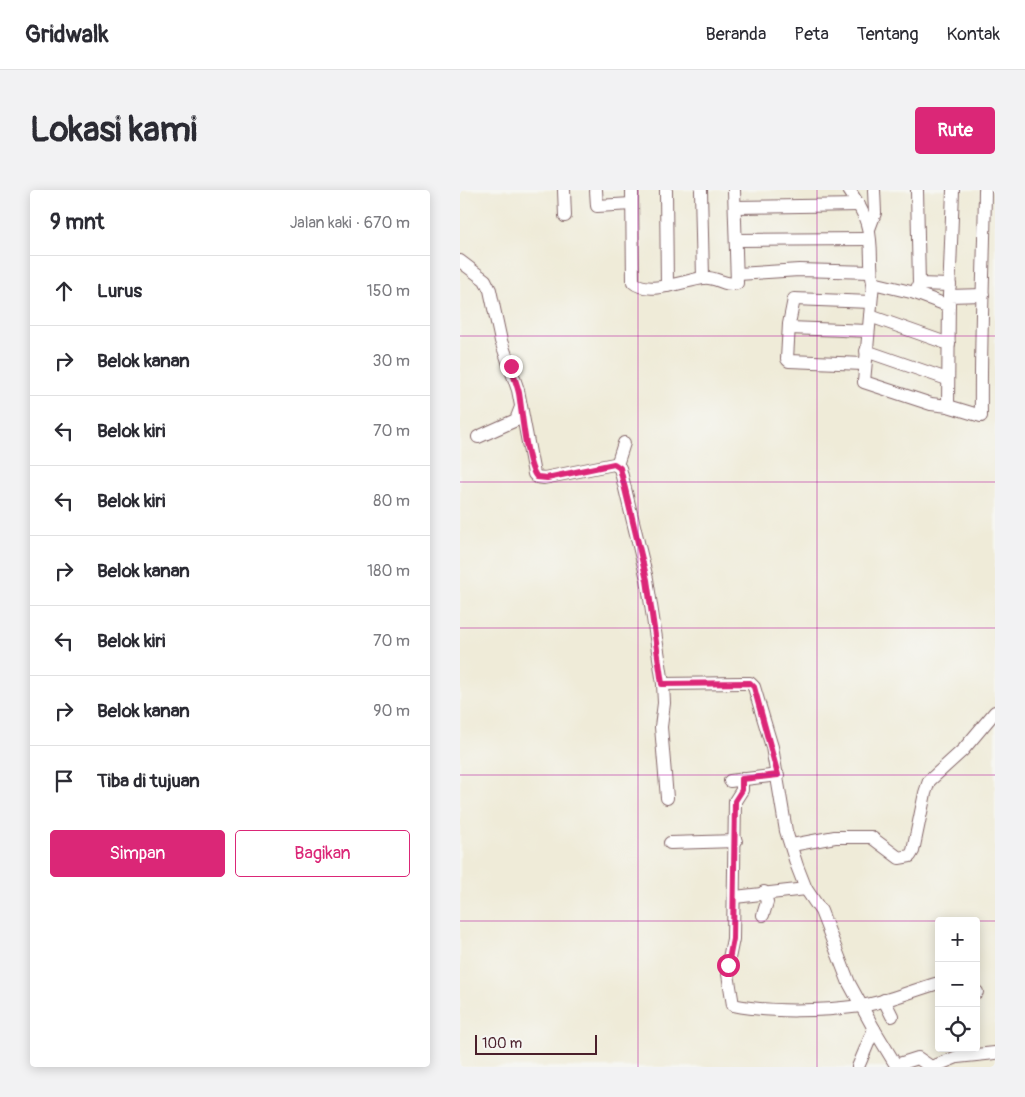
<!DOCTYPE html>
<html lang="id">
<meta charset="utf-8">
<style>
body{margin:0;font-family:Pangolin,sans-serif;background:#f2f2f3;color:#2b2b33}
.controls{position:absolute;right:15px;bottom:15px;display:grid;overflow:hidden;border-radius:5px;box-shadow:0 2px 12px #0003}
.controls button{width:45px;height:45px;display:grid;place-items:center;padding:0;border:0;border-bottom:1px solid #e1e1e2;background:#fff;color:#2b2b33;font:25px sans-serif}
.scale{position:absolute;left:15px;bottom:12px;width:122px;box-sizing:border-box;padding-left:5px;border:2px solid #4a1f2b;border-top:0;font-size:14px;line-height:18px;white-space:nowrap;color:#4a1f2b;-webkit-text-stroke:4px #f6f6f2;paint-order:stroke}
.stop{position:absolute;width:15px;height:15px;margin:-11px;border:4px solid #db2777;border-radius:50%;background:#fff}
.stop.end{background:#db2777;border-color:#fff;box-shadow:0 1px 5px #0008}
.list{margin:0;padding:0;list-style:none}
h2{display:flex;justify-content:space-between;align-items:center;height:65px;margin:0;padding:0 20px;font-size:21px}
h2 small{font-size:16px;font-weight:400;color:#7c7c81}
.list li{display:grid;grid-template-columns:32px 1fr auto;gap:15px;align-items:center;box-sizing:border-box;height:70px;padding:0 20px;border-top:1px solid #e1e1e2}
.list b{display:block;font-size:19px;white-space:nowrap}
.list em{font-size:16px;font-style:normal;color:#7c7c81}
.actions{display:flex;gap:10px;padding:15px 20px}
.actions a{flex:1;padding:11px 0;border:1px solid #db2777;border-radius:5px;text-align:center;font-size:18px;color:#db2777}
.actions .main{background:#db2777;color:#fff}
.icon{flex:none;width:28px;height:28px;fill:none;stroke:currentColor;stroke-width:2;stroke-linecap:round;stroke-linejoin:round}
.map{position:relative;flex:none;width:535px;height:877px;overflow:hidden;border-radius:5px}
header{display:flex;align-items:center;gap:30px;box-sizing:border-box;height:70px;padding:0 25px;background:#fff;border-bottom:1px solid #e1e1e2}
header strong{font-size:24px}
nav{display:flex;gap:28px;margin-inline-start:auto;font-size:18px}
.intro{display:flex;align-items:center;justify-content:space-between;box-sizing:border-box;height:120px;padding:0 30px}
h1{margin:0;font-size:35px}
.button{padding:12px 22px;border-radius:5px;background:#db2777;color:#fff;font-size:18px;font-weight:700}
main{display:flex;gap:30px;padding:0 30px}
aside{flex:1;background:#fff;border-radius:5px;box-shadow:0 2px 12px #0003}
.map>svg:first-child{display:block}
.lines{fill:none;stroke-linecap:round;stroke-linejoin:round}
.minor-casing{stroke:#846668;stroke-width:14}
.minor{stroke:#fff;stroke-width:12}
.route{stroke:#db2777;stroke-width:6}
.grid{fill:none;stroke:#b5179e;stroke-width:1;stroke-opacity:0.55}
</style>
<header>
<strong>Gridwalk</strong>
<nav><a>Beranda</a><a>Peta</a><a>Tentang</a><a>Kontak</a></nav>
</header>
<div class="intro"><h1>Lokasi kami</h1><a class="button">Rute</a></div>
<main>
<aside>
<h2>9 mnt<small>Jalan kaki · 670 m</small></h2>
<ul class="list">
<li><svg class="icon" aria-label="ahead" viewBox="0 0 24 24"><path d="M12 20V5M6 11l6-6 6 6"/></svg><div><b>Lurus</b></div><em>150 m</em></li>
<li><svg class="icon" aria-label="right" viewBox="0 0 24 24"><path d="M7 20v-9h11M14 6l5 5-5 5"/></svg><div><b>Belok kanan</b></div><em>30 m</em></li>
<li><svg class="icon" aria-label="left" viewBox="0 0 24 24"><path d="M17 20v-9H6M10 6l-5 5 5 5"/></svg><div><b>Belok kiri</b></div><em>70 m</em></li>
<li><svg class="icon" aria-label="left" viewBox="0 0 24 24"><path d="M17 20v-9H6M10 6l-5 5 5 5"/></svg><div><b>Belok kiri</b></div><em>80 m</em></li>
<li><svg class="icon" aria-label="right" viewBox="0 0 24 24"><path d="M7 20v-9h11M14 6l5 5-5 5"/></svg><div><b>Belok kanan</b></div><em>180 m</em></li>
<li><svg class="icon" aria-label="left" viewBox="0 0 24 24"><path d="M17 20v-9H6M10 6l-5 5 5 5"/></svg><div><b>Belok kiri</b></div><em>70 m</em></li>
<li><svg class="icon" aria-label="right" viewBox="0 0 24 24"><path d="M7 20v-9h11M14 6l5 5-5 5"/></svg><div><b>Belok kanan</b></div><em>90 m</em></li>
<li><svg class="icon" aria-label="arrive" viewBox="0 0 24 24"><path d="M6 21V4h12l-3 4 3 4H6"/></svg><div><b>Tiba di tujuan</b></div></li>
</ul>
<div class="actions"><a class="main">Simpan</a><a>Bagikan</a></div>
</aside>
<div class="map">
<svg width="535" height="877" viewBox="0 0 535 877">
<rect width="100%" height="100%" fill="#f6f6f2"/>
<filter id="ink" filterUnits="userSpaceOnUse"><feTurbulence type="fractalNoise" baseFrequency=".02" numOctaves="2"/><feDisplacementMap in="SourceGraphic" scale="10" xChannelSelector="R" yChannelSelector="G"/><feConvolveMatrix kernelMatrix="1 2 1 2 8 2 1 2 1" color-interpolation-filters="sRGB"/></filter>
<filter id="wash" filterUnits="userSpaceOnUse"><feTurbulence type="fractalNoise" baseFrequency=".0096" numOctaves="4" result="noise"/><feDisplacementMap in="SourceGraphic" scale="20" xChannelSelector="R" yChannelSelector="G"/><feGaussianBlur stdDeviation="1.12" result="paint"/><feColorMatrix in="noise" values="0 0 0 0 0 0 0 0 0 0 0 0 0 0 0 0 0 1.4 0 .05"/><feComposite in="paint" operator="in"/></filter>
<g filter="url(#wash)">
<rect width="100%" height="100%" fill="#efebd8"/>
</g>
<g filter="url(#ink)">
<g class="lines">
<g class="minor-casing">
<g id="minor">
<path d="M104 0 105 26"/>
<path d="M136 0 137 16 172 14"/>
<path d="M172 0 173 92C188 106 226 90 243 88 256 86 265 97 277 93L274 0"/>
<path d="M206 0 207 96"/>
<path d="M241 0 243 88"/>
<path d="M389 0C397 12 405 24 408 38 413 56 409 75 413 93L404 192 471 214 488 216 521 226C520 151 524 75 525 0"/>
<path d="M457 0 459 94"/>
<path d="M275 17 399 15"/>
<path d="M409 39 415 23 414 0"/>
<path d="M276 50 409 49"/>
<path d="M0 71 25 90 30 100 41 151 58 200 74 284 77 287 84 288 154 274 160 278 187 389 203 494 282 493H290L294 497 312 557 326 641 337 676 346 699 361 721 389 793 414 839 437 877"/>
<path d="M278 84 339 80 411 82"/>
<path d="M413 93 455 103 459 94 490 95"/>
<path d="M455 103 489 116"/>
<path d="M489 106 493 0"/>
<path d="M410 126 489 154"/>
<path d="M329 138 408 141"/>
<path d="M406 161 487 189"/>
<path d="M404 174 329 171 327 169 329 134 334 109 411 112"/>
<path d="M488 216 489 106 523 105"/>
<path d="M18 247 56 230 61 217"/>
<path d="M157 275 164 253"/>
<path d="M203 494 204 513 201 537 207 608"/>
<path d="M282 589V600L275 611 273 749 267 778 273 815C310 823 363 821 401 816 428 812 453 800 479 793"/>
<path d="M270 591 318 585"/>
<path d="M210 653 276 651"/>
<path d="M332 655 375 647H411L439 668 450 666 453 661 465 603 469 591 503 560 535 522"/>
<path d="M275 707 346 699"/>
<path d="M303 725 307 712 304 702"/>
<path d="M516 802H517"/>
<path d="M424 810 432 826"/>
<path d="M436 875 458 868 471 877"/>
<path d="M398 877 414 839"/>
<path d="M472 877 497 867 535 863"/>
</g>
</g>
<use href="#minor" class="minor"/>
</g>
</g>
<g class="lines" filter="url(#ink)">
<path class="route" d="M51 176C53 185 57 194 59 203 62 221 66 275 77 287L87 288 154 274 160 278 187 390 202 494 290 493 294 497 318 585 282 589V600L275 611 273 749 268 775"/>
</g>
<path class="grid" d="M178 0V877M357 0V877M0 146H535M0 292H535M0 438H535M0 585H535M0 731H479M516 731H535"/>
</svg>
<div class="controls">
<button>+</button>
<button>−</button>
<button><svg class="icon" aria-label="locate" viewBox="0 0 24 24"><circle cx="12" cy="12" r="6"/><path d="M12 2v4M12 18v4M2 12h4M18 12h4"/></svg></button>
</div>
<div class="scale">100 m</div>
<div class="stop" style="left:268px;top:775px"></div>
<div class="stop end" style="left:51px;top:176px"></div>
</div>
</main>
